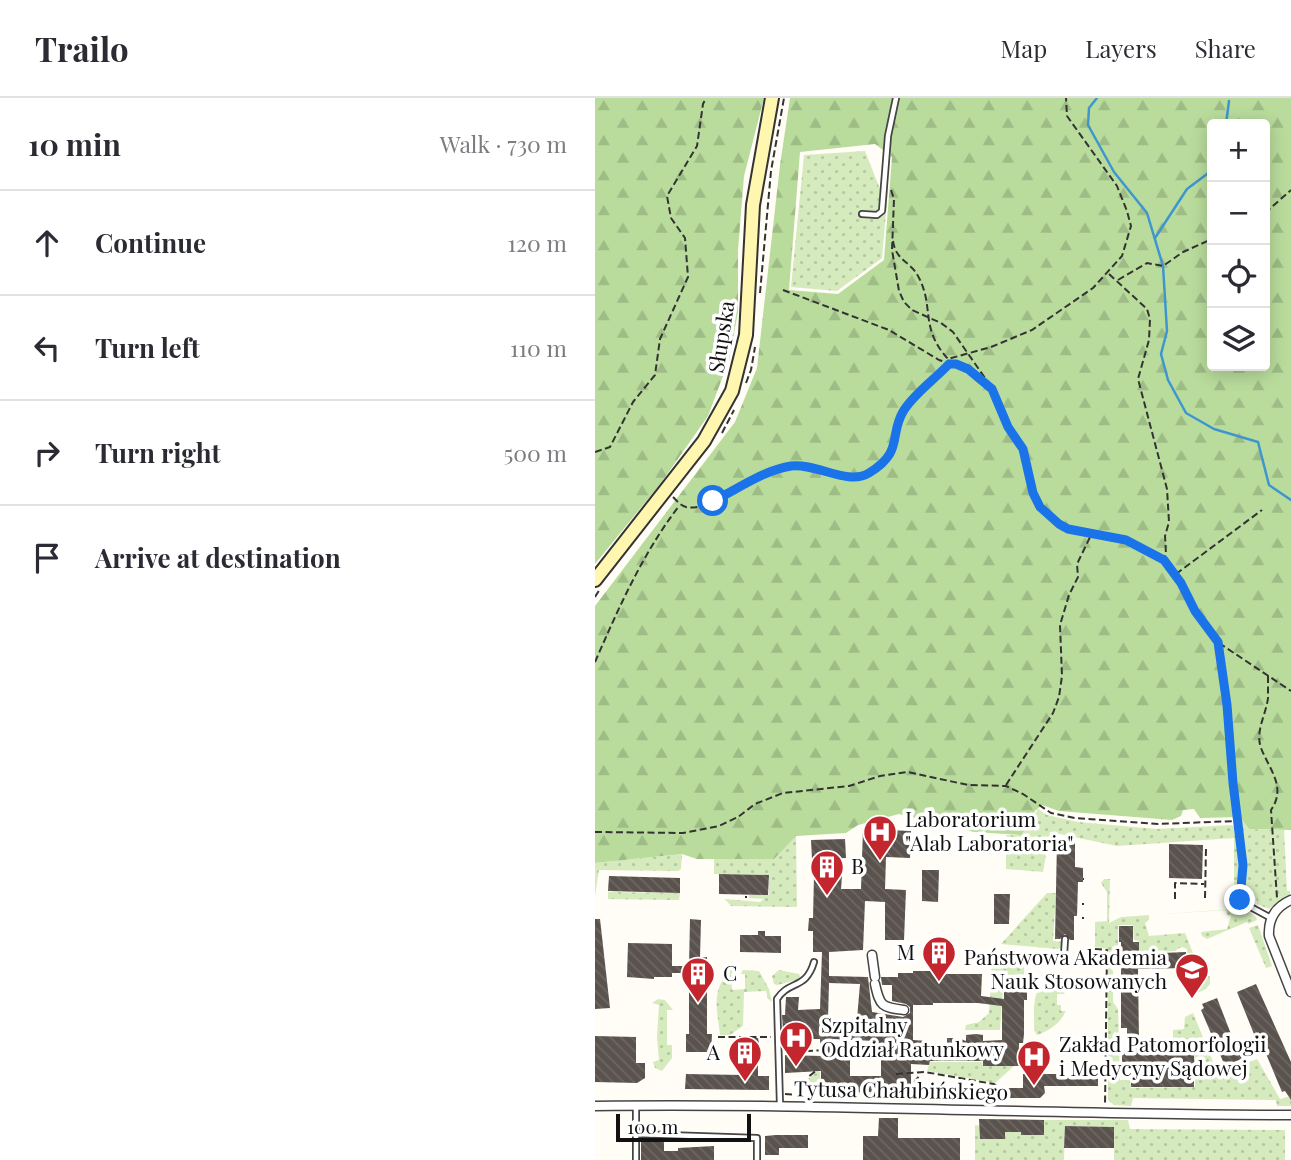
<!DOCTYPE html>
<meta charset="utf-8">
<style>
body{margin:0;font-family:"Playfair Display",serif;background:#f2f2f3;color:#2b2b33}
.controls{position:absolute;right:21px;top:21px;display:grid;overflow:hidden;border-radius:7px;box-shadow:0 4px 18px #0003}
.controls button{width:63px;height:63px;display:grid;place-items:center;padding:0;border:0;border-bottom:2px solid #e1e1e2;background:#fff;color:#2b2b33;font:35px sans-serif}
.scale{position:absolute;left:21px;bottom:18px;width:135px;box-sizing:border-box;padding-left:7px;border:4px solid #111;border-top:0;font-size:19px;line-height:24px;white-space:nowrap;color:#111;-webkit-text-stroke:5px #fff;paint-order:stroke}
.stop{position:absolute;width:21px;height:21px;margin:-16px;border:5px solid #1a73e8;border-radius:50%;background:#fff}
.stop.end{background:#1a73e8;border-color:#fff;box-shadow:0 2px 7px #0008}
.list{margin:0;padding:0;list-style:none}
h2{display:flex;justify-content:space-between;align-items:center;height:91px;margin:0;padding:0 28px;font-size:30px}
h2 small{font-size:23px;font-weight:400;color:#7c7c81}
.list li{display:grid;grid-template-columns:46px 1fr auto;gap:21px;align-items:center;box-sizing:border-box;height:105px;padding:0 28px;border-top:2px solid #e1e1e2}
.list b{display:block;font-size:26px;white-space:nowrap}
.list em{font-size:23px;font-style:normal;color:#7c7c81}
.icon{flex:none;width:38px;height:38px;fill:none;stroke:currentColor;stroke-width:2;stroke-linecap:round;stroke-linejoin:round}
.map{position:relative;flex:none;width:696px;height:1062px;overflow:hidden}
header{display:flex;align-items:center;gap:42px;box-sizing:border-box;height:98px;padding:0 35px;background:#fff;border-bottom:2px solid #e1e1e2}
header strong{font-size:33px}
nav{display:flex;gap:38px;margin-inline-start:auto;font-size:24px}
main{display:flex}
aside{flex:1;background:#fff}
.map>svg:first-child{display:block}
.green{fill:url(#green-dots)}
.forest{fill:url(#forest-firs);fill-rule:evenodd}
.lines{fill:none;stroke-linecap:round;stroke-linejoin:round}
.stream{stroke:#3f96cf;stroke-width:2.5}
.building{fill:url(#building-back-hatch);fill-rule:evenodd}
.lane-casing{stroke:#444;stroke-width:8}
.street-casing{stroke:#444;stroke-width:11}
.secondary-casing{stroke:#333;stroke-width:16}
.path{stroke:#333;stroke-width:2;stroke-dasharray:7 3.5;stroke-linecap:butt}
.lane{stroke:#fff;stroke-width:4.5}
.street{stroke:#fff;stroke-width:8}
.secondary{stroke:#fff6b0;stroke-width:12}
.route{stroke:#1a73e8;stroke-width:9}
.labels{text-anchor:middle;stroke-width:7;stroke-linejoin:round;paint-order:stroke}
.street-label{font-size:21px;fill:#111;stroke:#fff}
.poi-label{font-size:21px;fill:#111;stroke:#fff;text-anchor:start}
</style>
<header>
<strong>Trailo</strong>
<nav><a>Map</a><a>Layers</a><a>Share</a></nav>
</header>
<main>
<aside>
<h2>10 min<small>Walk · 730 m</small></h2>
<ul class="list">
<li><svg class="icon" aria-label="ahead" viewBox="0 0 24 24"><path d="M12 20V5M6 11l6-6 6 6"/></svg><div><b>Continue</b></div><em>120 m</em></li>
<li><svg class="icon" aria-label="left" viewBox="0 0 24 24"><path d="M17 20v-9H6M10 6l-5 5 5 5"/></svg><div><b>Turn left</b></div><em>110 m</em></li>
<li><svg class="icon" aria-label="right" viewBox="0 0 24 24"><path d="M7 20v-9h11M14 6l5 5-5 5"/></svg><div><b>Turn right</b></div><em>500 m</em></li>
<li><svg class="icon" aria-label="arrive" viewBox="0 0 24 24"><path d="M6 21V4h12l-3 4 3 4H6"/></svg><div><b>Arrive at destination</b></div></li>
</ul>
</aside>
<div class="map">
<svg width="696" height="1062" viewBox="0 0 696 1062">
<defs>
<pattern id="green-dots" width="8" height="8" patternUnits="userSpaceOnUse" patternTransform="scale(1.75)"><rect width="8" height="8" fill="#d5ebbd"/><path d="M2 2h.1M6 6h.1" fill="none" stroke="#b6c8a1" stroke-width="1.8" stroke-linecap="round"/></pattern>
<pattern id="forest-firs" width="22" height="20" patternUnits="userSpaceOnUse" patternTransform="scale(1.75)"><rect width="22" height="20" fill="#b9dc9c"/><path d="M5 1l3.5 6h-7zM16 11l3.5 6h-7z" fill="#9ebc85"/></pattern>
<pattern id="building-back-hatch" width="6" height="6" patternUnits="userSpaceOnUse" patternTransform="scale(1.75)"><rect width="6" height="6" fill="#5a524d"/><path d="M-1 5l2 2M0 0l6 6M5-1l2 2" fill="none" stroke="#6d6662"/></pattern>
</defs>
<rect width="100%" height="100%" fill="#fffdf5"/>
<g class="green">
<path d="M270 53 285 91 293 92 287 160 242 193 196 189 209 57Z"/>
<path d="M443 711 452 717 483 724 562 731 637 727 642 731 646 767 643 791 639 796V740L522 748 455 734 448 774 411 771V737H427Z"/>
<path d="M645 719 654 731 689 732 692 793H695V798L687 800 674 811 662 806 661 799 651 796V767Z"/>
<path d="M201 738 202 809 136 808 130 801 165 804 169 801 154 800V797H174V777L119 776V761L168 752Z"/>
<path d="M87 756 86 771 83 773 4 772 0 798V765Z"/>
<path d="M509 781H515L514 825 526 819 639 811 638 803 661 819 662 822 653 826 652 824 612 841 607 838 606 834 632 831 636 818 632 817 631 812 554 817V822L550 825 554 838 590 835 602 865 592 864V851L587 849 582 851 581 853 544 855V843L539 842 538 827H523V856H518L513 863V851L500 849V824L512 823V794L506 785Z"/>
<path d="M13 794 85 795 84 802 13 801Z"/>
<path d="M452 795H461L458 843 468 844 467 849 463 851 406 846Z"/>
<path d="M663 827 677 868 671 870 654 830Z"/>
<path d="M404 856 429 857V877L413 879V888L408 890 405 932H370L371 927 384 924 394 915 397 866Z"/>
<path d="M513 868 518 873V904L523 911 525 982H535L536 990 600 989 599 951 590 949 589 941H578V932L589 931 590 919 598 915 623 976 662 961 685 1001 696 998V1008H682L681 1002 538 1000 536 1008 519 1007 513 1002Z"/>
<path d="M603 868 607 878H615V886L611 891 596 898 595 878Z"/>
<path d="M134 872 137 871 139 874 136 876 137 892 150 891V876H146L148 872 164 873 174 891 177 904 173 901 171 893 149 894 148 928 135 937H125C122 909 116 896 134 872Z"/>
<path d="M184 872 204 876 206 881 182 887 179 886 177 878Z"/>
<path d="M452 885 461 887 470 896H462V907H466V913H471L472 908C470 922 455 933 442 937L439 932C440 917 435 891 452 885Z"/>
<path d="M63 901 70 902 78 912H72V947H77V960L67 973 60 970 58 964 64 962 62 940 64 907 57 905Z"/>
<path d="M335 964H387L388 968H419L400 985 332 973Z"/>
<path d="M222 974H225V995L286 994V997L220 996 214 980Z"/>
<path d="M449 1022H533L535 1031 690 1032V1062H519V1029L470 1028 469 1062H380V1027L385 1028V1041H410V1034H426L427 1037H448Z"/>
</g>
<g class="forest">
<path d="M0 0H169L149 78 143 152V214L134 262 113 318 66 385 0 466Z"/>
<path d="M195 0H696V732L654 731 645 719 605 720 599 711 588 712 586 718 577 722 464 713 447 707 440 713 427 737 379 734 304 716 263 727 251 735 201 738 179 761H102L87 756 0 765V508L140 324 162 270 185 67ZM617 26H670V268H617ZM280 46 297 59 289 162 243 196 194 192 205 54Z"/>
</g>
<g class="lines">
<g class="stream">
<path d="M502 0 494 10 493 27 519 74 552 115 568 168 572 233 566 256 573 282 591 315 619 331 663 344 674 387 696 402"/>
<path d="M631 26 634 3"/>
<path d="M560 140 592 91 612 76 617 69"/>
</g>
</g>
<g class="building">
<path d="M268 731 316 733 315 760 291 759 290 791 311 792 309 842H290V804L270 803 268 852 234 854V878L273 879 277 914 308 919 315 915V909L311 906 297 903V887H287L286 879H303V875H318V873H339V876H387L386 898 409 901V889H415V881H429V894H432V902H429V936L428 945H424V968H388V963H335L334 967 316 966V993L226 995V973L190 975V957L226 958 225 941H190V933H188L187 917H190L191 899H204L203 912 225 911 227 854H218V833H213L214 820H218L219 778H247L246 791H266ZM234 885 265 886 262 921H233ZM338 905H383L407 908V942L388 943V937L381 936 371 937V943L363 940H352V947L334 946V943L318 942V907H338ZM238 941 280 943 281 954H283V960H286V978H255V958L238 957Z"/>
<path d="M250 741 251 760 217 761 216 742Z"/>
<path d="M462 743 480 744V769L488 770V784H483L482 818H479V842H475L470 836 465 841H460Z"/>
<path d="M574 746 608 747 607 781 574 780Z"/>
<path d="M327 772H344L343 804 327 803Z"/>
<path d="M124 776 174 777 173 797 124 796Z"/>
<path d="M14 778 85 780V795L13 793Z"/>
<path d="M399 796H415L414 826H399Z"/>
<path d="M0 821H5L15 910 0 911Z"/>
<path d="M95 821 106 822 105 860 112 859V936H117L116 954H91V936H94V875H77V879H59V881L32 879 33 845 77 846V868H94Z"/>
<path d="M524 828H538V844H544V856L591 854V870L543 871 544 943H588V951H599V989H536V979H527V952H532V930H526V844H524Z"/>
<path d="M163 833H170V838H186V855L145 854V837H163Z"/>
<path d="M661 886 696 964V1002L690 993 687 994 669 951 630 968 606 912 609 910 607 906 622 900 641 949 661 941 642 894Z"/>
<path d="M0 938 41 939V965H50V980L42 985 0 984Z"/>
<path d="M148 940H163L166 957 163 965V978H174V992L90 991 91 976 147 977Z"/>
<path d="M428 976H503V988H449L450 995 445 1000H407V990H428Z"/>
<path d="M284 1020H303V1040H365V1062H268V1038H283Z"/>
<path d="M384 1021 449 1022V1037H426V1034H410V1041H385Z"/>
<path d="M470 1028 519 1029V1050H469Z"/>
<path d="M181 1037H213V1050H184V1057H170V1038Z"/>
<path d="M46 1044H69V1053H83V1050L119 1048V1062H46Z"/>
</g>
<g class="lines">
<g class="lane-casing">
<g id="lane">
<path d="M267 116 282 117 287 113 293 38 301 0"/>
<path d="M639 800 676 820"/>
<path d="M469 857 470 841"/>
<path d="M185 1007 182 901C194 882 211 892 219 864"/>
<path d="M41 1036 162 1040V1062"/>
<path d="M41 1062V1007"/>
</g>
</g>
<g class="street-casing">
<g id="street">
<path d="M696 802C680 809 673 821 674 838L696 894"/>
<path d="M277 857 280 879"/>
<path d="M280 886C285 909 287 909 309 912"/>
<path d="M0 1008C232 1005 464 1017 696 1017"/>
</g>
</g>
<g class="secondary-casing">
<path id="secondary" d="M0 482 109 343 137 293 151 237 158 107 177 0"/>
</g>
<g class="path">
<path d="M296 92 299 101 297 152 304 193 309 204 317 212 346 225 358 234 390 280 413 329 428 351 438 395 445 409 464 426 473 431 531 442 569 462 586 485 599 513 623 544 632 607 637 685 645 737 648 780 646 796"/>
<path d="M670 115 696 92"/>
<path d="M298 143C301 163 315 163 323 178 340 209 324 229 353 261"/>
<path d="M514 176 552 211 555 221 554 242 543 281 572 391 574 424 570 438 571 456 569 461"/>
<path d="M523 182 552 165 568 168 588 154 617 141"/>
<path d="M188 192 294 232 344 262 373 271 393 287"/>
<path d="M165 195 176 73 189 0"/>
<path d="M151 285 156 272 160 249"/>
<path d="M127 335 139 312"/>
<path d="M0 354 15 349 38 304 60 277 65 241 93 179 90 140 76 120 72 98 102 48 108 6 111 0"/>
<path d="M78 399C82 403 85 407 91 409 117 414 159 378 185 371 216 362 252 387 274 375 310 354 293 337 309 312 321 294 339 282 354 266L353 261 396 249 437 232 498 190 527 158 536 128 532 113 522 88 472 18 471 0"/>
<path d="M581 476 667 412"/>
<path d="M0 499 5 491"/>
<path d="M624 545 696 593"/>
<path d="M0 564C24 509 48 455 84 408"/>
<path d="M673 578C673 585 673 593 673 600 671 617 660 633 666 650 674 671 692 689 676 712L682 800"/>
<path d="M411 687 458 615 464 599 467 578 465 527 474 497 483 479 482 466 497 435"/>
<path d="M0 734 88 735 124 728 143 719 160 706 188 695 254 688 285 678 313 674 373 687 411 688 428 696 456 715 480 720 563 726 641 723"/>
<path d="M488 781H489"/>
<path d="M151 800V798"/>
<path d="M610 800 611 750"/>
<path d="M580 801V785L609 786"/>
<path d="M487 806H489"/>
<path d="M487 820H489"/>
<path d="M500 851 512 852 510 1008"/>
<path d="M123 939H176"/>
<path d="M190 954 231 952"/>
<path d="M301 976 330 974 399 986 403 989"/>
<path d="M319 995 320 983 325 977"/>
<path d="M190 996 204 997"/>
<path d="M216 998 213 979 222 972"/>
</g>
<use href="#lane" class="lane"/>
<use href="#street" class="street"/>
<use href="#secondary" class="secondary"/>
</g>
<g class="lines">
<path class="route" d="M118 403C143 391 169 372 196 368 222 365 253 388 274 375 310 353 293 337 309 312 321 294 339 282 354 266H361L373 271 397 291 413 329 428 351 438 395 445 409 464 426 473 431 531 442 569 462 586 485 600 513 623 544 632 607 638 685 648 767 645 802"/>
</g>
<defs>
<g id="hospital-pin" transform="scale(1.75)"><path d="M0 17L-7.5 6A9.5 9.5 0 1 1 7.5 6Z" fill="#c4262e" stroke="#fff"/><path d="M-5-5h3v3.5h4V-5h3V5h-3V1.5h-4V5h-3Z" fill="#fff"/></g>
<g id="building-pin" transform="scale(1.75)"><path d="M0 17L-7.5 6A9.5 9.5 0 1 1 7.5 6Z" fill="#c4262e" stroke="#fff"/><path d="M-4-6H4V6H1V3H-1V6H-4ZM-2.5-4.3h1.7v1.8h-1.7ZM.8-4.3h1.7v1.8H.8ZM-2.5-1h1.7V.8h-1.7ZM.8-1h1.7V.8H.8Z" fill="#fff"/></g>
<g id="university-pin" transform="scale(1.75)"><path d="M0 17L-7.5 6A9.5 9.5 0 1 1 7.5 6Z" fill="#c4262e" stroke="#fff"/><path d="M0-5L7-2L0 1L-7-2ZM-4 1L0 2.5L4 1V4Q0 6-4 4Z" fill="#fff"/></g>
</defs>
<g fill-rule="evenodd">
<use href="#hospital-pin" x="285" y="734"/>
<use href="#building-pin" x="232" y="769"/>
<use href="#building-pin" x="344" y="855"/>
<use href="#university-pin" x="597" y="872"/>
<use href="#building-pin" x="103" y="876"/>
<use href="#hospital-pin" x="201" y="940"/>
<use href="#building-pin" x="150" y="955"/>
<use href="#hospital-pin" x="439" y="959"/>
</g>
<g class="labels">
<g class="street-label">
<text transform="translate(127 239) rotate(-81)" y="7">Słupska</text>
<text transform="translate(306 993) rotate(1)" y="7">Tytusa Chałubińskiego</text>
</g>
<g class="poi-label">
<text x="310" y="729">Laboratorium<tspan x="310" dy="24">"Alab Laboratoria"</tspan></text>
<text x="256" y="776">B</text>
<text x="320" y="862" text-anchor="end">M</text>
<text x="572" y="867" text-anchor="end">Państwowa Akademia<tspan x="572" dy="24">Nauk Stosowanych</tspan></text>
<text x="128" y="883">C</text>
<text x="226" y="935">Szpitalny<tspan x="226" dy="24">Oddział Ratunkowy</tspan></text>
<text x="464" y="954">Zakład Patomorfologii<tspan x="464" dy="24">i Medycyny Sądowej</tspan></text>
<text x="125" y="962" text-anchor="end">A</text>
</g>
</g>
</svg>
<div class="controls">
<button>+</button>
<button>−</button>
<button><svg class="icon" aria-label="locate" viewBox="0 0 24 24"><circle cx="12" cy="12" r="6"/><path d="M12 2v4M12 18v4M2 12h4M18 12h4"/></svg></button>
<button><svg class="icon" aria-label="layers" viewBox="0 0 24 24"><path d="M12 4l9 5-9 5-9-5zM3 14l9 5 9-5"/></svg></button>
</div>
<div class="scale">100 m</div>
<div class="stop" style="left:118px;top:403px"></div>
<div class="stop end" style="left:645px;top:802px"></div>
</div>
</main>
